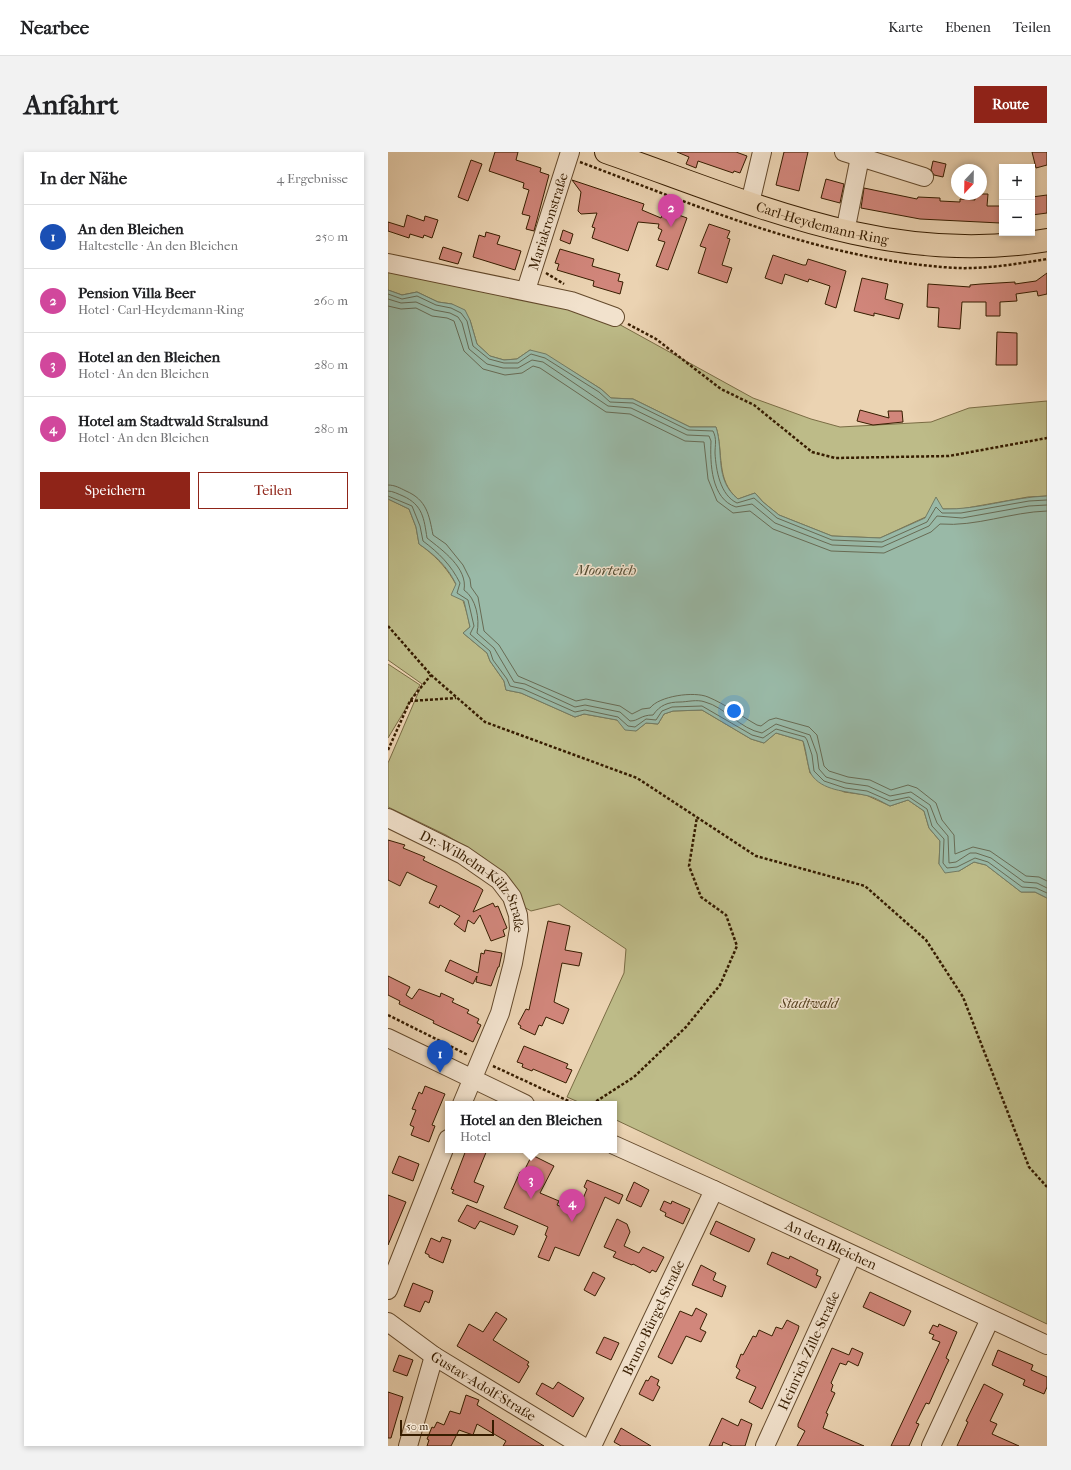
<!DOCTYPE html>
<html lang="de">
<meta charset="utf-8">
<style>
body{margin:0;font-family:"IM FELL French Canon",serif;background:#f2f2f2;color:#202124}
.controls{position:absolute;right:12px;top:12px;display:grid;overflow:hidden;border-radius:0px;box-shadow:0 2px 6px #0003}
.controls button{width:36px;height:36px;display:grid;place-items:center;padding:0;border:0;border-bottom:1px solid #e0e0e0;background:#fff;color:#202124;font:20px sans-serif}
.compass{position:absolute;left:563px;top:12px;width:36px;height:36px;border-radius:50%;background:#fff;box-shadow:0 2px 6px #0003;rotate:202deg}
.scale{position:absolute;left:12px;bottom:10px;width:94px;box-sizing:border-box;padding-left:4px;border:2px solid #371d00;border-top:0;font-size:11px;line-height:14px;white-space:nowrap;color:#371d00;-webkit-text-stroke:3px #f2e2cd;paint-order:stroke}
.you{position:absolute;left:346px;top:559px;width:14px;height:14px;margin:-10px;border:3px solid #fff;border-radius:50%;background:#1a73e8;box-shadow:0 0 0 6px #1a73e833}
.badge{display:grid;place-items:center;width:26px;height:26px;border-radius:50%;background:#8f2418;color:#fff;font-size:13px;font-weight:700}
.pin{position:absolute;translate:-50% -33px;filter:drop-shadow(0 1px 2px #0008)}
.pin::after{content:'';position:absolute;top:21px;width:14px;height:12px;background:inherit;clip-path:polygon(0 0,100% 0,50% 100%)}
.popup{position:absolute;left:57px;top:949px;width:172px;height:52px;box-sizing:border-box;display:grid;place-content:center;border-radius:0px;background:#fff;filter:drop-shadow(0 1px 3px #0005);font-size:13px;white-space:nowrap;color:#757577}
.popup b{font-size:15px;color:#202124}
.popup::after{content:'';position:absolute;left:50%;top:100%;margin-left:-8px;border:8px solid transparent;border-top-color:#fff}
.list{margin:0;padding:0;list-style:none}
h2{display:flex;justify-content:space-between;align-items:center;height:52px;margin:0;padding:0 16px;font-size:17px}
h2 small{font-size:13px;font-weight:400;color:#757577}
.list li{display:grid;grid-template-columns:26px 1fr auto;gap:12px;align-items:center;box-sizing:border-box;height:64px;padding:0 16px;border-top:1px solid #e0e0e0}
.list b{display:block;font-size:15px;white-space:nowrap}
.list p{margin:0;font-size:13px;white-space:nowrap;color:#757577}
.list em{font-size:13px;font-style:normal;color:#757577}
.actions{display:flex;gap:8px;padding:12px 16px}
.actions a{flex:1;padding:9px 0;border:1px solid #8f2418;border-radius:0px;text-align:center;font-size:14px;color:#8f2418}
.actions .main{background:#8f2418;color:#fff}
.map{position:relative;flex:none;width:659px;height:1294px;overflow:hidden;border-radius:0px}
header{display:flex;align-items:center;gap:24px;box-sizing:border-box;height:56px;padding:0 20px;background:#fff;border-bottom:1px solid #e0e0e0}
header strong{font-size:19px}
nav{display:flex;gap:22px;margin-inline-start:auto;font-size:14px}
.intro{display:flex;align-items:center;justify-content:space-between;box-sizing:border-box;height:96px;padding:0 24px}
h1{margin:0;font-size:28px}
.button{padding:10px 18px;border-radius:0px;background:#8f2418;color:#fff;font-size:14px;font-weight:700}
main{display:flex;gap:24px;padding:0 24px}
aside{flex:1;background:#fff;border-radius:0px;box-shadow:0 2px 6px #0003}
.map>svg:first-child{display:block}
.green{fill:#bdbb88;stroke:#7a6c44}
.water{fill:#99b9a7;stroke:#727b64}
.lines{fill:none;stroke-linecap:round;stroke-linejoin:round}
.shore{stroke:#686b54;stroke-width:1}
.building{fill:#d1867b;stroke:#371d00}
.minor-casing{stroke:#644a2c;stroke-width:20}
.major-casing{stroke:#371d00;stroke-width:24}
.path{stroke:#371d00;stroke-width:2.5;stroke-dasharray:3 2;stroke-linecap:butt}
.minor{stroke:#f2e2cd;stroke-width:18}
.major{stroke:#ebd3b2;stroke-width:22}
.labels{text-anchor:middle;stroke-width:3;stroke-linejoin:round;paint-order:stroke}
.street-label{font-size:14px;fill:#371d00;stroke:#f2e2cd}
.park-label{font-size:14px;font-style:italic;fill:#584422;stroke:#f2e2cd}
.water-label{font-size:15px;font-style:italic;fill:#544c32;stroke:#f2e2cd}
</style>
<header>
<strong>Nearbee</strong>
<nav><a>Karte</a><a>Ebenen</a><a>Teilen</a></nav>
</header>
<div class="intro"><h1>Anfahrt</h1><a class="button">Route</a></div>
<main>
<aside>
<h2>In der Nähe<small>4 Ergebnisse</small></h2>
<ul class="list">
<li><span class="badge" style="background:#1a4fb4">1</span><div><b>An den Bleichen</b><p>Haltestelle · An den Bleichen</p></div><em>250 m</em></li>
<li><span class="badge" style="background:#d1479c">2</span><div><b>Pension Villa Beer</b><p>Hotel · Carl-Heydemann-Ring</p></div><em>260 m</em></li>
<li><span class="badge" style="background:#d1479c">3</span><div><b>Hotel an den Bleichen</b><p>Hotel · An den Bleichen</p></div><em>280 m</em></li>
<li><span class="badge" style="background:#d1479c">4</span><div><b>Hotel am Stadtwald Stralsund</b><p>Hotel · An den Bleichen</p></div><em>280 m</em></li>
</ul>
<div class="actions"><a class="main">Speichern</a><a>Teilen</a></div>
</aside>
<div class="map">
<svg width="659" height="1294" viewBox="0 0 659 1294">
<rect width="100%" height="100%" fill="#ebd3b2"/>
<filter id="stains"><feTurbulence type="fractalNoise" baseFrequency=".005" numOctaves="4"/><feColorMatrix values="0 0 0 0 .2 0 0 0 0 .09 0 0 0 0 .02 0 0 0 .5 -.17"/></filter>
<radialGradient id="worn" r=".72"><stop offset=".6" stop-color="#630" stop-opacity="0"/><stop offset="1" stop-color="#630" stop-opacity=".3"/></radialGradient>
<g class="green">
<path d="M0 115 144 144 227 170 365 246 423 267 452 275 543 270 581 256 659 249V344L640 345 573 357H555L492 386 444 384 391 363 375 350 367 341 350 347C327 328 336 300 328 275H302L245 247 223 246 213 237 181 217 142 198 129 207 116 208 102 204 89 192 82 168 64 152 50 150 29 140 14 143 0 138Z"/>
<path d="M0 347 21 357 28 375 31 392C61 413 75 438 82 475L75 481 99 501 102 509 116 529 118 538 133 541 187 565 196 562 229 568 248 579 258 571 270 572 276 562 285 559 314 558 363 587 376 591 388 581 415 589 422 621 456 640 478 643 502 654 520 648 536 659 541 676 552 689 551 712 571 719 586 710 598 713 633 740H647L659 746V1172L226 967V952H195L179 945 236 821 238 797 171 752 143 759 136 755 122 729 96 706 58 683 0 655V611L34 532 0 508Z"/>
<path d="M0 512 32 533 0 586Z"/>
</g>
<path class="water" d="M0 138 14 143 29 140 50 150 64 152 77 158 82 168 89 192 102 204 116 208 129 207 142 198 158 202 213 237 223 246 245 247 302 275H328C336 300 326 328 350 347L367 341 375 350 391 363 444 384 492 386 537 366 548 345 555 357C591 358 624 345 659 344V746L647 740H633L598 713 586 710 571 719 557 721 551 712 552 689 541 676 536 659 520 648 502 654C494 650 485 644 476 643 458 639 434 639 423 622 420 617 418 596 415 589L388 581 376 591 363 587 314 558 285 559 276 562 270 572 258 571 248 579 237 578 229 568 196 562 187 565 133 541 118 538 116 529 102 509 99 501 75 481 82 475 76 449 63 443 68 432C59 414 47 403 31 392L28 375 21 357 0 347Z"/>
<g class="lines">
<g class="shore">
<path d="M0 142 14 147 29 144 48 153 63 156 73 161 79 169 85 194 101 207 116 211H130L143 202 157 206 211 240 222 250 245 251 300 278 325 279C329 287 327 293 327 301 328 318 332 343 349 351L366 346 389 366 444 388 494 390 539 370 548 355 554 361H573L641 349 659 348"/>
<path d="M0 147 13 151 28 150 46 158 62 161 70 165 74 171 81 197 99 212 115 216H130L144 208 155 210 220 254 243 256 299 283 321 284 323 289C322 311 323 347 348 355L364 352 387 371 444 393 494 395 541 374 549 364 574 366 641 354 659 353"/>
<path d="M0 154 13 157 28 156 44 164 59 166 66 169 76 199 95 217 117 223 134 221 145 214 152 216 218 260 242 262 297 289 316 290 320 327 329 349 345 361 362 359 385 377 443 399 496 401 543 380 552 372C588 375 623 360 659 359"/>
<path d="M0 333C7 333 12 336 18 339 39 348 41 363 45 383L58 392 75 413 82 427 83 435 90 445 96 479 111 493 130 524 188 549 198 547 232 554 244 562 254 557 262 556C271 544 306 539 320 545 337 552 353 564 369 573L373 574 381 568 388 566 421 575 429 583 436 614 441 619 460 625 482 628 503 638 520 633 529 636 548 651 554 668 566 683 567 702 585 695 602 699 638 724 651 725 659 729"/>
<path d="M0 339C5 339 10 342 15 344 35 353 36 367 39 386 54 398 80 416 76 438 88 446 92 467 89 481L106 496 126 530 137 532 187 555 197 553 232 560 242 569C251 569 252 563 265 563 272 553 280 550 292 550 299 550 309 547 317 550 337 555 352 577 374 581L388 572 422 583 429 602 431 617 438 625 458 631 480 634 502 644 523 640 542 653 549 671 560 684 561 711 568 710 582 701H588L603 706 636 730 649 731 659 736"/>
<path d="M0 344 24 354 32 374 35 389C51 401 63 413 72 431L69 441 80 448 86 474 82 482 102 499 105 508 119 527 122 534 135 537 187 560 197 558 230 565 240 574 247 575 258 567 268 568 274 559 284 555 314 554 364 583 375 586 388 577 417 585 419 588 424 603 426 619 436 629 457 636 479 639 502 649 521 645 539 657 544 674 556 687 555 711 559 716 569 715 587 706 600 710 634 735 648 736 659 741"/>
</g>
</g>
<g class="building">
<path d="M107 0H130L128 8 153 16 152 20 161 23 146 79 138 77 142 64 134 62 141 38 135 36 136 31 101 19Z"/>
<path d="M289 0H348L359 4 352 21 346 19 345 21 310 9 308 16 298 12 301 5Z"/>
<path d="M396 0H420L411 39 388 33Z"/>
<path d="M644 0H659V13L648 16Z"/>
<path d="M83 8 94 12 80 49 70 45Z"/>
<path d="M545 9 558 12 555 25 546 23 543 18Z"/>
<path d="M438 27 456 32 452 51 433 46Z"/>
<path d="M184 28 256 52 254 58 273 66 276 60 283 53 285 61 299 66 280 118 268 114 277 90 270 88 274 78 270 76 271 72 250 70 240 99 204 86 207 76 204 75 209 61 193 62 190 59 193 40Z"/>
<path d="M476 36 529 47 530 45 552 46V49L572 50V47L587 48V42H600L599 54H612V71L532 67 473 56Z"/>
<path d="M659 43V61L644 63V45Z"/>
<path d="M19 63 36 69 37 64 50 68 44 86 36 83 35 86 22 82 21 86 0 79V70L16 75Z"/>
<path d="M321 72 342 79 339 86 342 87 334 113 344 116 339 131 310 121 318 96 312 94Z"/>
<path d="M175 78 185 82 182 92 172 88Z"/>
<path d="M98 80 112 84 109 92 133 99 127 118 85 105 91 83 97 85Z"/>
<path d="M55 95 74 101 70 112 51 107Z"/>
<path d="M172 97 206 107 204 114 232 122 230 129 235 130 232 142 205 134 206 129 169 118 171 112 167 111Z"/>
<path d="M385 103 415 113H418L420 107 458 119 448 156 437 152 442 134 421 127 420 130 397 122 394 132 377 126Z"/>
<path d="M659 121V142L650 144 649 139 628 142 629 149 612 150V164H598V150H574L572 177 550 175 551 156 539 155 540 132 582 135V133L593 132 627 130V132L648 129Z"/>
<path d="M474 126 500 132 497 147 515 152 511 167 486 161V164L466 159Z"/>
<path d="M609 180 629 181V213H608Z"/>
<path d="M472 258 501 266 500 259H514L515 270 485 273 469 269Z"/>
<path d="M0 688 17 693 15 696 37 705 35 708 91 735 95 738 85 760 105 751 107 755 110 754 119 776 115 778 117 784 103 789 92 763 86 772 80 768 77 780 66 772 72 764 52 753 51 756 41 751 49 734 37 729 19 720 12 734 0 728Z"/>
<path d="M160 769 182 774 177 798 194 801 191 814 174 811 166 850 181 857 175 872 158 865 154 874 151 873 147 883 132 876 133 874 130 872 138 857 141 858Z"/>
<path d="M97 798 114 801 111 815H110L103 834 88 830 89 824 85 832 57 819 62 808 90 821 93 801 96 802Z"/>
<path d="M0 824 22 835 18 843 24 847 31 837 52 845 53 841 66 847 64 850 81 858 79 861 91 867 89 871 93 873 85 890 45 871 46 869 11 852 12 849 0 843Z"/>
<path d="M136 894 180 912 178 916 184 918 178 931 145 917 144 919 134 915 135 912 129 910Z"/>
<path d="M37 934 57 942 44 973 47 974 41 990 23 983 26 975 22 973 28 958 24 957 31 940 34 942Z"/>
<path d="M78 998H99L86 1030 96 1034 89 1051 64 1041 66 1038 63 1037Z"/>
<path d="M144 1003 166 1014 152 1041 171 1049 169 1053 189 1061 199 1037 196 1035 199 1028 235 1043 231 1052 217 1045 191 1104 167 1095 161 1109 150 1105 159 1084 157 1083 160 1075 116 1056 132 1020 135 1021Z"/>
<path d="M11 1004 31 1012 25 1029 4 1021Z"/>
<path d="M246 1030 261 1038 253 1055 238 1048Z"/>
<path d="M0 1043 18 1050 0 1093Z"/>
<path d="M276 1049 283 1052 284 1049 302 1057 295 1072 277 1064 278 1061 272 1058Z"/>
<path d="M79 1053 130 1074 126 1083 92 1069 87 1077 70 1069Z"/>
<path d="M229 1067 239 1072 242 1080 236 1094 251 1101 255 1095 276 1105 268 1120 264 1118 262 1121 245 1112 244 1113 225 1105 228 1100 216 1095Z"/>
<path d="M328 1069 367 1087 361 1100 322 1082Z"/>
<path d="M54 1085 63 1088 55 1111 41 1105V1103L37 1101 43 1086 52 1090Z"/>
<path d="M384 1100 401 1107 402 1104 430 1118 428 1123 433 1125 428 1136 379 1112Z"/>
<path d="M313 1113 328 1121 325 1128 338 1134 334 1145 304 1133Z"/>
<path d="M205 1120 217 1126 207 1144 196 1138Z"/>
<path d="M25 1131 45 1139 41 1151 37 1149 32 1160 16 1154Z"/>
<path d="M482 1140 523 1159 516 1174 475 1155Z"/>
<path d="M308 1156 319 1162 312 1177 318 1180 313 1190 298 1184 284 1212 270 1205 292 1159 304 1164Z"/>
<path d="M108 1160 119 1167 105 1188 141 1210 139 1213 141 1214 131 1231 69 1194 81 1172 95 1180Z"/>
<path d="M399 1168 411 1174 410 1178 374 1257 361 1250 368 1235 348 1226 352 1218 348 1215 353 1202 355 1203 365 1184 368 1185 371 1178 384 1184 388 1175 394 1177Z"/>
<path d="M551 1172 569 1180 558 1206 561 1208 558 1214 541 1252 538 1251 528 1271 531 1272 521 1294H503L552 1190 544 1187 546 1183 541 1181 545 1173 550 1175Z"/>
<path d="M216 1185 231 1191 223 1208 208 1201Z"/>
<path d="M444 1196 461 1203 464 1196 475 1201 470 1214 460 1209 458 1213 452 1211 443 1231 445 1233 443 1239 447 1241 438 1261 440 1262 435 1276 476 1294H409L417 1279 410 1275V1272Z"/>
<path d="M610 1198 645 1213 643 1218 659 1225V1235L656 1242 635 1233 637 1228 604 1213Z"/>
<path d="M11 1203 25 1208 19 1224 5 1219Z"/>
<path d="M263 1224 271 1228 269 1233 272 1235 265 1249 251 1242 258 1228 260 1229Z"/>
<path d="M170 1230 196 1246 185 1265 148 1242 154 1231 165 1237Z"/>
<path d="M596 1232 615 1242 602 1269 609 1272 604 1282 631 1294H569L580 1270 578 1269Z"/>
<path d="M0 1240 15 1245 3 1286H0Z"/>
<path d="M78 1243 91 1248 89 1253 156 1294H115L118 1289 89 1272 85 1283 71 1278 63 1294H39L41 1288 39 1287 44 1275 46 1276 49 1270 56 1273 62 1259 72 1262Z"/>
<path d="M334 1266 350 1274 353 1267 364 1272 357 1294H344L335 1290 334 1294H321Z"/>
<path d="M233 1276 263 1294H233L226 1290Z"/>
</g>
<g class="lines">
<g class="minor-casing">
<g id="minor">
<path d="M456 0 536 25"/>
<path d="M362 51 374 0"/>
<path d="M457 80 472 5"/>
<path d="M0 111 183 149 227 165"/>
<path id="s1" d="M138 138 182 0"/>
<path id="s2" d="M0 666 75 703 111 728 124 745 130 763 131 777 125 811 112 861 74 952"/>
<path d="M0 886 137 952"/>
<path id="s3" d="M226 993 326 1038 659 1193"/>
<path d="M0 1138 60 987"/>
<path id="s4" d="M0 1170 46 1204 194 1294"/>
<path d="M20 1294 46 1204"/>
<path id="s5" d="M204 1294 326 1038"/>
<path id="s6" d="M377 1294 464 1103"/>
<path d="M543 1294 602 1167"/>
</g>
</g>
<g class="major-casing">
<g id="major">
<path id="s7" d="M218 0C364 51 500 115 659 88"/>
</g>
</g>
<g class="path">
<path d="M192 10C314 56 438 109 569 116 599 117 629 112 659 107"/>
<path d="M158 121 176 132"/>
<path d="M240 172 268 187 333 237 366 253 424 300 447 306 561 304 659 286"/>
<path d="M0 474 43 523 97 570 249 626 368 704 477 734 538 788 575 845 641 1015 659 1035"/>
<path d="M22 549 68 546"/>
<path d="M0 598 22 549 43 523"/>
<path d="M0 863 80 903"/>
<path d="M105 914 187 952"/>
<path d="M204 952 246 925 298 875 332 833 349 794 338 763 313 745 301 714 309 665"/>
</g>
<use href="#minor" class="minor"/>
<use href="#major" class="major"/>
</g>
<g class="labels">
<g class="street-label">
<text dy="5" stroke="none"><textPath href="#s1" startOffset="72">Mariakronstraße</textPath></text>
<text dy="5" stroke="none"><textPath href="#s7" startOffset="228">Carl-Heydemann-Ring</textPath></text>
<text dy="5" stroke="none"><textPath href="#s2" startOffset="111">Dr.-Wilhelm-Külz-Straße</textPath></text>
<text dy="5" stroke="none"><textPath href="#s3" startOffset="239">An den Bleichen</textPath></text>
<text dy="5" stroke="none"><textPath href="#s5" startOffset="142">Bruno-Bürgel-Straße</textPath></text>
<text dy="5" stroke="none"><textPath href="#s6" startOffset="105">Heinrich-Zille-Straße</textPath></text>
<text dy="5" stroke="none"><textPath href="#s4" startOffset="115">Gustav-Adolf-Straße</textPath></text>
</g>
<g class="park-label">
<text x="421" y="856">Stadtwald</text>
</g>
<g class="water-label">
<text x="218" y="423">Moorteich</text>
</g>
</g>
<rect width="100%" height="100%" filter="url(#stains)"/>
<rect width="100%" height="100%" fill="url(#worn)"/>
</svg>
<div class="controls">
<button>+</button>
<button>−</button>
</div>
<svg class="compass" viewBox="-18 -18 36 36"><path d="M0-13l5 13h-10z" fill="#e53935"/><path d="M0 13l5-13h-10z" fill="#757577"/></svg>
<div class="scale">50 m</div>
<div class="you"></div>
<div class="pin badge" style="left:52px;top:921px;background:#1a4fb4">1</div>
<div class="pin badge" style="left:283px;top:75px;background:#d1479c">2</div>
<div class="pin badge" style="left:143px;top:1047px;background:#d1479c">3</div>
<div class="popup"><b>Hotel an den Bleichen</b>Hotel</div>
<div class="pin badge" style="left:184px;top:1070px;background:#d1479c">4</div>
</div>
</main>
